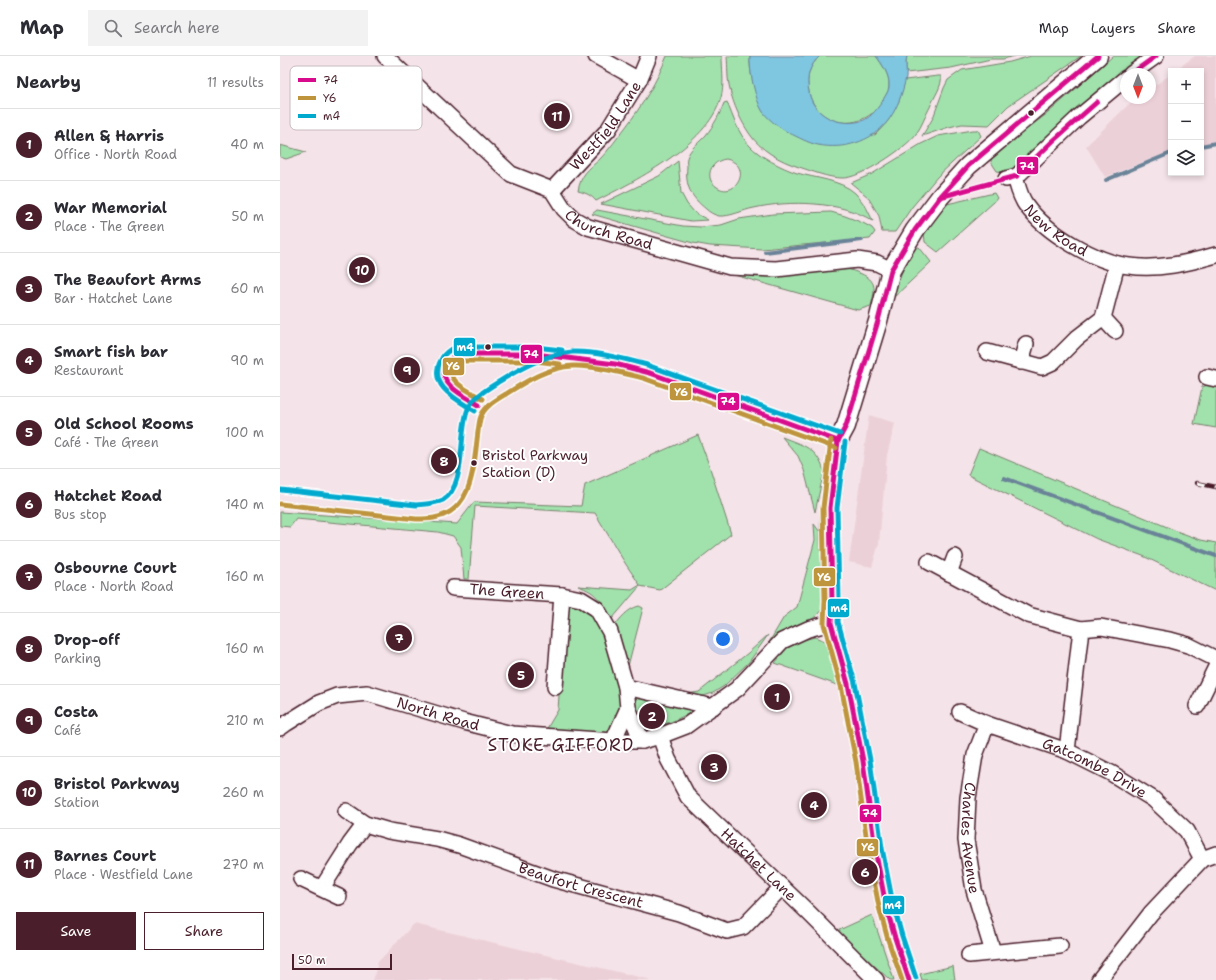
<!DOCTYPE html>
<meta charset="utf-8">
<style>
body{margin:0;font-family:"Shantell Sans",sans-serif;background:#f2f2f3;color:#2b2b33}
.controls{position:absolute;right:12px;top:12px;display:grid;overflow:hidden;border-radius:0px;box-shadow:0 2px 6px #0003}
.controls button{width:36px;height:36px;display:grid;place-items:center;padding:0;border:0;border-bottom:1px solid #e1e1e2;background:#fff;color:#2b2b33;font:20px sans-serif}
.compass{position:absolute;left:840px;top:12px;width:36px;height:36px;border-radius:50%;background:#fff;box-shadow:0 2px 6px #0003;rotate:180deg}
.scale{position:absolute;left:12px;bottom:10px;width:100px;box-sizing:border-box;padding-left:4px;border:2px solid #4a1f2b;border-top:0;font-size:11px;line-height:14px;white-space:nowrap;color:#4a1f2b;-webkit-text-stroke:3px #fff;paint-order:stroke}
.you{position:absolute;left:443px;top:583px;width:14px;height:14px;margin:-10px;border:3px solid #fff;border-radius:50%;background:#1a73e8;box-shadow:0 0 0 6px #1a73e833}
.badge{display:grid;place-items:center;width:26px;height:26px;border-radius:50%;background:#4a1f2b;color:#fff;font-size:13px;font-weight:700}
.pin{position:absolute;translate:-50% -50%;border:2px solid #fff;box-shadow:0 1px 4px #0006}
.list{margin:0;padding:0;list-style:none}
h2{display:flex;justify-content:space-between;align-items:center;height:52px;margin:0;padding:0 16px;font-size:17px}
h2 small{font-size:13px;font-weight:400;color:#7c7c81}
.list li{display:grid;grid-template-columns:26px 1fr auto;gap:12px;align-items:center;box-sizing:border-box;height:72px;padding:0 16px;border-top:1px solid #e1e1e2}
.list b{display:block;font-size:15px;white-space:nowrap}
.list p{margin:0;font-size:13px;white-space:nowrap;color:#7c7c81}
.list em{font-size:13px;font-style:normal;color:#7c7c81}
.actions{display:flex;gap:8px;padding:12px 16px}
.actions a{flex:1;padding:9px 0;border:1px solid #4a1f2b;border-radius:0px;text-align:center;font-size:14px;color:#4a1f2b}
.actions .main{background:#4a1f2b;color:#fff}
.icon{flex:none;width:22px;height:22px;fill:none;stroke:currentColor;stroke-width:2;stroke-linecap:round;stroke-linejoin:round}
.map{position:relative;flex:none;width:936px;height:924px;overflow:hidden}
header{display:flex;align-items:center;gap:24px;box-sizing:border-box;height:56px;padding:0 20px;background:#fff;border-bottom:1px solid #e1e1e2}
header strong{font-size:19px}
nav{display:flex;gap:22px;margin-inline-start:auto;font-size:14px}
.search{width:280px;height:36px;background:#f2f2f3;display:flex;align-items:center;gap:10px;box-sizing:border-box;padding:0 14px;border-radius:0px;color:#7c7c81;font-size:15px}
main{display:flex}
aside{flex:1;background:#fff}
.map>svg:first-child{display:block}
.built{fill:#ecd0d8}
.green{fill:#a1e2ac;stroke:#76806c;fill-rule:evenodd}
.water{fill:#7fc6e0;stroke:#6a8398}
.lines{fill:none;stroke-linecap:round;stroke-linejoin:round}
.stream{stroke:#6a8398;stroke-width:4}
.minor-casing{stroke:#4a1f2b;stroke-width:18}
.tertiary-casing{stroke:#4a1f2b;stroke-width:21}
.minor{stroke:#fff;stroke-width:15}
.tertiary{stroke:#fff;stroke-width:18}
.rail-casing{stroke:#4a1f2b;stroke-width:4.5}
.rail{stroke:#fff;stroke-width:3;stroke-dasharray:9;stroke-linecap:butt}
.bus-1-casing{stroke:#fff;stroke-width:8}
.bus-2-casing{stroke:#fff;stroke-width:8}
.bus-3-casing{stroke:#fff;stroke-width:8}
.bus-1{stroke:#d70b8c;stroke-width:5}
.bus-2{stroke:#be943c;stroke-width:5}
.bus-3{stroke:#00a9ce;stroke-width:5}
.bus-dot{fill:#4a1f2b;stroke:#fff;stroke-width:1.5}
.labels{text-anchor:middle;stroke-width:4;stroke-linejoin:round;paint-order:stroke}
.bus-label{font-size:14px;fill:#4a1f2b;stroke:#fff;text-anchor:start}
.street-label{font-size:15px;fill:#4a1f2b;stroke:#fff}
.quarter-label{font-size:17px;letter-spacing:1px;fill:#4a1f2b;stroke:#fff}
.key{fill:#fff;stroke:#c9bcbf;stroke-width:1}
.key-label{font-size:11px;fill:#4a1f2b}
.line-badge{stroke:#fff;stroke-width:1.5}
.badge-label{font-size:11px;text-anchor:middle;font-weight:bold;fill:#fff}
</style>
<header>
<strong>Map</strong>
<div class="search"><svg class="icon" aria-label="search" viewBox="0 0 24 24"><circle cx="10" cy="10" r="6"/><path d="M15 15l6 6"/></svg>Search here</div>
<nav><a>Map</a><a>Layers</a><a>Share</a></nav>
</header>
<main>
<aside>
<h2>Nearby<small>11 results</small></h2>
<ul class="list">
<li><span class="badge">1</span><div><b>Allen &amp; Harris</b><p>Office · North Road</p></div><em>40 m</em></li>
<li><span class="badge">2</span><div><b>War Memorial</b><p>Place · The Green</p></div><em>50 m</em></li>
<li><span class="badge">3</span><div><b>The Beaufort Arms</b><p>Bar · Hatchet Lane</p></div><em>60 m</em></li>
<li><span class="badge">4</span><div><b>Smart fish bar</b><p>Restaurant</p></div><em>90 m</em></li>
<li><span class="badge">5</span><div><b>Old School Rooms</b><p>Café · The Green</p></div><em>100 m</em></li>
<li><span class="badge">6</span><div><b>Hatchet Road</b><p>Bus stop</p></div><em>140 m</em></li>
<li><span class="badge">7</span><div><b>Osbourne Court</b><p>Place · North Road</p></div><em>160 m</em></li>
<li><span class="badge">8</span><div><b>Drop-off</b><p>Parking</p></div><em>160 m</em></li>
<li><span class="badge">9</span><div><b>Costa</b><p>Café</p></div><em>210 m</em></li>
<li><span class="badge">10</span><div><b>Bristol Parkway</b><p>Station</p></div><em>260 m</em></li>
<li><span class="badge">11</span><div><b>Barnes Court</b><p>Place · Westfield Lane</p></div><em>270 m</em></li>
</ul>
<div class="actions"><a class="main">Save</a><a>Share</a></div>
</aside>
<div class="map">
<svg width="936" height="924" viewBox="0 0 936 924">
<rect width="100%" height="100%" fill="#f4e3e8"/>
<filter id="ink" filterUnits="userSpaceOnUse"><feTurbulence type="fractalNoise" baseFrequency=".025" numOctaves="2"/><feDisplacementMap in="SourceGraphic" scale="8" xChannelSelector="R" yChannelSelector="G"/><feConvolveMatrix kernelMatrix="1 2 1 2 8 2 1 2 1" color-interpolation-filters="sRGB"/></filter>
<g filter="url(#ink)">
<g class="built">
<path d="M915 0H936V86L921 89V15H894Z"/>
<path d="M891 18V95L825 121 806 90 848 49 857 42H870V33Z"/>
<path d="M589 359 615 367 607 399 599 487 592 511 569 506Z"/>
<path d="M134 868 372 924H93L98 906Z"/>
</g>
<g class="green">
<path d="M387 0H442C442 12 444 25 442 37 433 86 357 124 316 145 311 139 306 137 298 135 301 118 308 114 320 103 329 94 337 82 345 72 362 50 377 25 387 0Z"/>
<path d="M447 0H470C469 20 476 38 483 56L595 79 608 65 619 45 625 24 658 20H661C663 30 653 42 650 51 645 60 642 70 636 78 626 92 580 123 562 122 548 122 532 115 519 111 500 105 480 94 469 77 461 65 453 48 450 33 447 23 448 11 447 0Z"/>
<path d="M540 0H596C602 8 610 19 609 30 609 35 605 40 603 44 601 47 600 50 598 52 597 55 594 57 591 58 576 70 553 69 539 55 534 49 530 43 529 36 526 21 529 10 540 0Z"/>
<path d="M627 0H735L723 3H711L671 12 626 17V4Z"/>
<path d="M751 0H801L728 50 709 69 682 68 669 71 642 80 653 62 664 32 668 24 682 14 730 6Z"/>
<path d="M833 0H866L807 49 728 117 717 115 711 106 712 99 768 57Z"/>
<path d="M447 46C453 61 458 77 469 89 480 101 502 112 517 117 534 122 561 124 575 137 579 141 582 146 586 151 588 156 591 160 593 165 562 145 509 144 474 152 463 154 450 161 439 160 434 159 429 156 426 153 411 141 405 130 407 111 407 108 406 104 407 102 410 92 420 86 426 79 434 69 440 58 444 47ZM446 103C474 109 456 144 437 131 434 129 431 126 430 122 428 111 437 104 446 103Z"/>
<path d="M693 74H698L701 80 657 121 632 151 615 176H602L599 160 588 141 571 127 592 118 641 88 658 80Z"/>
<path d="M0 89 26 96 6 103 0 101Z"/>
<path d="M398 105 401 137 407 148 415 157 428 164 411 165 321 148 379 120Z"/>
<path d="M714 137 717 142 714 146 658 196 645 186 644 176 667 148Z"/>
<path d="M317 154 403 170 421 171 441 169 459 163 493 158 551 156 565 160 583 167 592 172 595 176 590 183 523 189 482 193 430 190 413 187 388 180 312 158Z"/>
<path d="M639 191 651 206 611 244 631 193Z"/>
<path d="M564 212C575 216 595 219 594 234 594 239 592 245 591 250L578 254 447 217 480 219 537 216Z"/>
<path d="M933 327 936 328V372L914 368 922 331Z"/>
<path d="M418 379 429 409 451 478 380 534 360 530 332 563 329 562C319 543 318 537 298 530L352 534 360 529 345 507 315 457 195 450 189 523H184L181 491 173 480 158 476 16 463 10 471 0 470V456L177 468 194 446 301 450 305 429Z"/>
<path d="M502 381C524 390 536 391 544 415L535 456 524 414 518 400Z"/>
<path d="M699 392 899 476 921 484 936 487V535L863 500 817 483 688 419Z"/>
<path d="M534 468 542 479 544 549C535 566 525 566 509 574 502 577 495 583 488 588L504 561 517 551 535 484Z"/>
<path d="M289 547 303 551 320 568 342 635 406 651 414 655 391 666 363 675 329 677 266 674 278 654 285 553Z"/>
<path d="M359 550 363 552 348 610 343 608 333 572C340 563 347 553 359 550Z"/>
<path d="M488 579 469 606 444 630 433 637 417 642 407 638 419 636 468 597Z"/>
<path d="M535 581 545 585 549 594 557 629 495 607 507 592 523 584Z"/>
<path d="M592 859 614 924H610L557 875Z"/>
<path d="M673 910 675 924H642L640 918Z"/>
</g>
<path class="water" d="M470 0H540C529 10 526 21 529 36 533 61 562 72 584 64 592 60 598 52 603 44 605 40 609 35 609 30 610 19 602 8 596 0H627C625 7 627 14 626 21 623 36 617 54 607 66 591 86 563 94 538 89 528 87 518 81 509 77 500 72 490 65 483 56 475 44 469 14 470 0Z"/>
<g class="lines">
<g class="stream">
<path d="M921 90 936 87"/>
<path d="M826 124 891 97"/>
<path d="M485 196 582 184"/>
<path d="M724 422 936 500"/>
</g>
<g class="minor-casing">
<g id="minor">
<path id="s1" d="M105 0 231 118 272 134 284 153 294 163 308 171 450 211 496 213 577 204 597 207 611 214"/>
<path d="M316 0 359 24"/>
<path d="M851 18 876 0"/>
<path id="s2" d="M735 121C738 131 740 141 746 149 766 177 815 206 849 210 878 214 908 207 936 199"/>
<path d="M726 123 737 120 799 61 846 22"/>
<path id="s3" d="M272 134 328 74 359 24 369 0"/>
<path d="M823 262 835 275"/>
<path d="M707 296 762 311 773 306 797 282 823 262 837 208"/>
<path d="M741 306 746 288"/>
<path d="M927 321 936 323"/>
<path d="M649 506 748 559 801 573 821 571 890 584 908 589 936 603"/>
<path d="M669 517 675 501"/>
<path id="s4" d="M173 532 282 539 301 543 317 553 330 576 346 631 348 652 362 685"/>
<path d="M275 631 282 539"/>
<path d="M346 631 433 651"/>
<path d="M917 650 936 611"/>
<path id="s5" d="M680 656 707 668 787 695 831 717 873 743 907 775 922 803"/>
<path id="s6" d="M707 668 695 699 688 742 686 784 694 834 713 896"/>
<path id="s7" d="M0 672 7 667 39 647 57 640 87 637 184 666 232 678 333 685H362L380 680 406 670 457 633 502 585 528 573 551 567"/>
<path id="s8" d="M380 680 388 703 408 741 529 857 596 924"/>
<path d="M333 685 348 652"/>
<path d="M787 695 801 573"/>
<path id="s9" d="M66 755 85 768 109 775 157 783 179 789 273 823 399 857 447 875 463 871 502 831"/>
<path d="M21 823 59 841"/>
<path d="M42 832 70 788 85 768"/>
<path d="M689 899 780 890"/>
<path d="M819 924 871 857 922 803 936 798"/>
</g>
</g>
<g class="tertiary-casing">
<path id="tertiary" d="M629 924 615 882 606 850 595 793 583 705 568 628 551 567 552 544 550 481V452L558 385 566 370 598 265 611 214 635 174 660 141 688 110 818 0"/>
</g>
<use href="#minor" class="minor"/>
<use href="#tertiary" class="tertiary"/>
<g class="rail-casing">
<path id="rail" d="M917 427 936 431"/>
</g>
<use href="#rail" class="rail"/>
<g class="bus-1-casing">
<g id="bus-1">
<path d="M851 18 876 0"/>
<path d="M660 141 737 120 773 85 817 46"/>
<path d="M199 349C186 341 156 328 166 309 170 301 176 299 184 298H255L335 308 370 317 558 385"/>
<path d="M629 924 615 882 606 850 595 793 583 705 568 628 551 567 552 544 550 452 558 385 566 370 598 265 611 214 635 174 660 141 688 110 818 0"/>
</g>
</g>
<g class="bus-2-casing">
<g id="bus-2">
<path d="M203 343C193 337 165 326 173 311 176 306 180 305 184 305H255L280 308"/>
<path d="M551 384 543 452 545 544 544 568 561 630 576 706 588 794 599 851 608 884 622 924"/>
<path d="M0 448 136 463C142 463 148 463 154 462 199 454 193 396 200 363 203 351 216 344 226 338 246 325 269 311 293 310 313 309 343 317 363 322L556 392"/>
</g>
</g>
<g class="bus-3-casing">
<g id="bus-3">
<path d="M195 355C178 344 147 330 161 304 165 295 174 291 184 291H255L282 294"/>
<path d="M565 386 557 452 559 544 558 566 575 627 590 704 602 792 613 848 622 880 636 922"/>
<path d="M1 434 136 449C145 448 155 448 163 444 187 430 178 376 188 353 194 340 209 332 220 325 241 312 266 298 292 296 314 295 346 303 367 309L560 378"/>
</g>
</g>
<use href="#bus-1" class="bus-1"/>
<use href="#bus-2" class="bus-2"/>
<use href="#bus-3" class="bus-3"/>
</g>
</g>
<g class="bus-dot">
<circle cx="751" cy="57" r="3.5"/>
<circle cx="208" cy="291" r="3.5"/>
<circle cx="194" cy="407" r="3.5"/>
</g>
<g class="labels">
<g class="bus-label">
<text x="202" y="404">Bristol Parkway<tspan x="202" dy="17">Station (D)</tspan></text>
</g>
<g class="street-label">
<text dy="5" stroke="none"><textPath href="#s3" startOffset="84">Westfield Lane</textPath></text>
<text dy="5" stroke="none"><textPath href="#s1" startOffset="290">Church Road</textPath></text>
<text dy="5" stroke="none"><textPath href="#s2" startOffset="70">New Road</textPath></text>
<text dy="5" stroke="none"><textPath href="#s4" startOffset="54">The Green</textPath></text>
<text dy="5" stroke="none"><textPath href="#s7" startOffset="170">North Road</textPath></text>
<text dy="5" stroke="none"><textPath href="#s5" startOffset="146">Gatcombe Drive</textPath></text>
<text dy="5" stroke="none"><textPath href="#s6" startOffset="117">Charles Avenue</textPath></text>
<text dy="5" stroke="none"><textPath href="#s8" startOffset="165">Hatchet Lane</textPath></text>
<text dy="5" stroke="none"><textPath href="#s9" startOffset="248">Beaufort Crescent</textPath></text>
</g>
<g class="quarter-label">
<text x="281" y="695">STOKE GIFFORD</text>
</g>
</g>
<rect x="10" y="10" width="132" height="64" rx="6" class="key"/>
<rect x="18" y="22" width="18" height="4" fill="#d70b8c"/>
<rect x="18" y="40" width="18" height="4" fill="#be943c"/>
<rect x="18" y="58" width="18" height="4" fill="#00a9ce"/>
<g class="key-label">
<text x="43" y="28">74</text>
<text x="43" y="46">Y6</text>
<text x="43" y="64">m4</text>
</g>
<g class="line-badge">
<rect x="736" y="100" width="23" height="19" rx="4" fill="#d70b8c"/>
<rect x="173" y="281" width="23" height="20" rx="4" fill="#00a9ce"/>
<rect x="240" y="288" width="23" height="20" rx="4" fill="#d70b8c"/>
<rect x="162" y="301" width="23" height="19" rx="4" fill="#be943c"/>
<rect x="389" y="326" width="23" height="19" rx="4" fill="#be943c"/>
<rect x="437" y="336" width="23" height="19" rx="4" fill="#d70b8c"/>
<rect x="533" y="511" width="23" height="20" rx="4" fill="#be943c"/>
<rect x="547" y="542" width="23" height="20" rx="4" fill="#00a9ce"/>
<rect x="579" y="748" width="23" height="19" rx="4" fill="#d70b8c"/>
<rect x="576" y="782" width="23" height="19" rx="4" fill="#be943c"/>
<rect x="602" y="839" width="23" height="20" rx="4" fill="#00a9ce"/>
</g>
<g class="badge-label">
<text x="747" y="114">74</text>
<text x="185" y="295">m4</text>
<text x="251" y="302">74</text>
<text x="173" y="314">Y6</text>
<text x="401" y="340">Y6</text>
<text x="448" y="349">74</text>
<text x="544" y="525">Y6</text>
<text x="559" y="556">m4</text>
<text x="590" y="761">74</text>
<text x="588" y="795">Y6</text>
<text x="613" y="853">m4</text>
</g>
</svg>
<div class="controls">
<button>+</button>
<button>−</button>
<button><svg class="icon" aria-label="layers" viewBox="0 0 24 24"><path d="M12 4l9 5-9 5-9-5zM3 14l9 5 9-5"/></svg></button>
</div>
<svg class="compass" viewBox="-18 -18 36 36"><path d="M0-13l5 13h-10z" fill="#e53935"/><path d="M0 13l5-13h-10z" fill="#7c7c81"/></svg>
<div class="scale">50 m</div>
<div class="you"></div>
<div class="pin badge" style="left:497px;top:641px">1</div>
<div class="pin badge" style="left:372px;top:660px">2</div>
<div class="pin badge" style="left:434px;top:711px">3</div>
<div class="pin badge" style="left:534px;top:749px">4</div>
<div class="pin badge" style="left:241px;top:619px">5</div>
<div class="pin badge" style="left:585px;top:816px">6</div>
<div class="pin badge" style="left:119px;top:582px">7</div>
<div class="pin badge" style="left:164px;top:405px">8</div>
<div class="pin badge" style="left:127px;top:314px">9</div>
<div class="pin badge" style="left:82px;top:214px">10</div>
<div class="pin badge" style="left:277px;top:60px">11</div>
</div>
</main>
